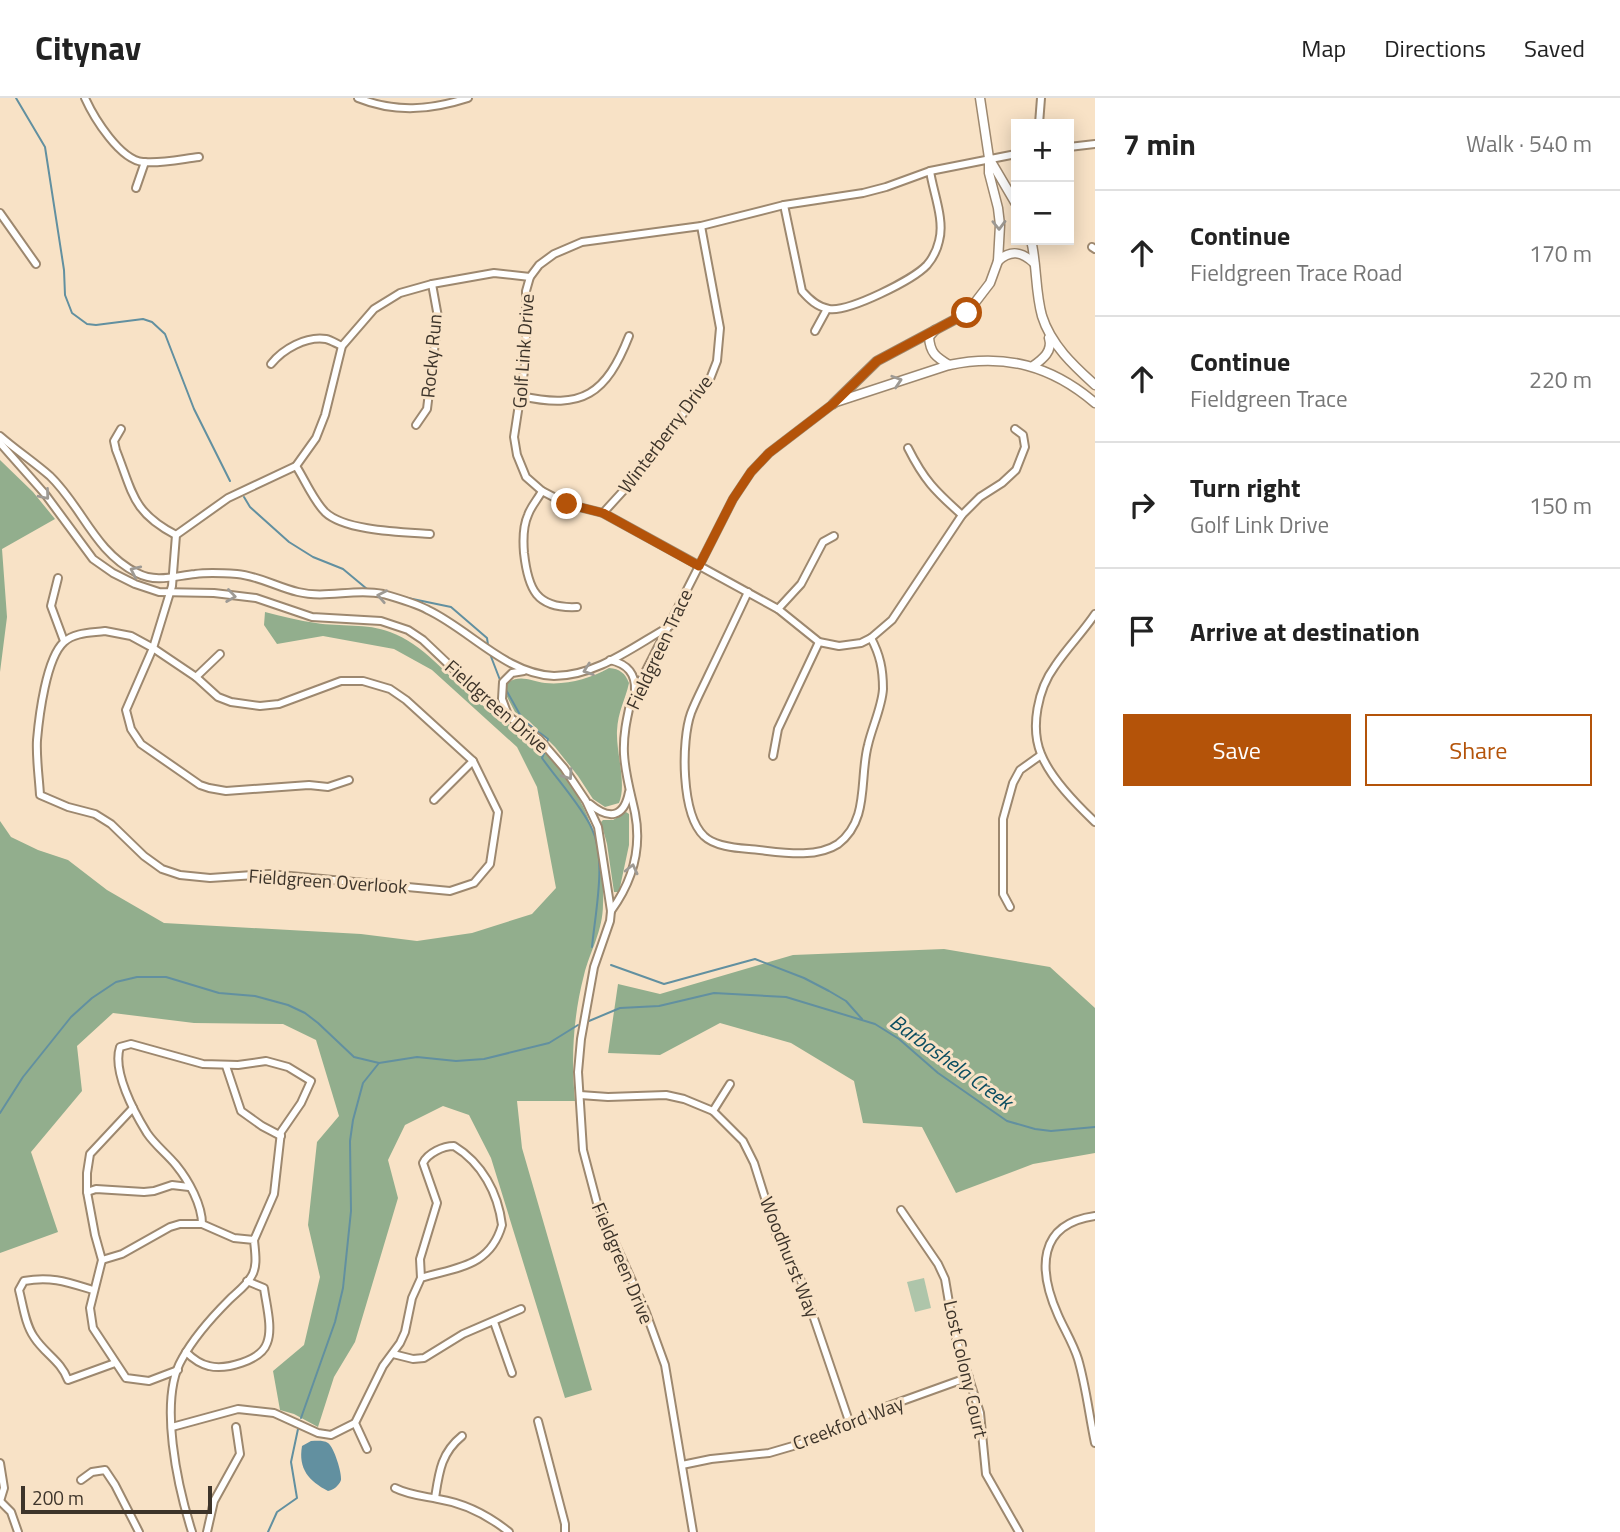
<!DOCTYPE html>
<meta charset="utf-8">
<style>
body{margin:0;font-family:"Titillium Web",sans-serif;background:#f2f2f2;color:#222}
.controls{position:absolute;right:21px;top:21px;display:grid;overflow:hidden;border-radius:0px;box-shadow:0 4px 18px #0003}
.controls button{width:63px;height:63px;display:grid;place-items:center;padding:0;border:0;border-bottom:2px solid #e0e0e0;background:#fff;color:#222;font:35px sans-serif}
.scale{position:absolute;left:21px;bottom:18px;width:191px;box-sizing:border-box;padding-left:7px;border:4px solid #3d342a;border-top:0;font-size:19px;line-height:24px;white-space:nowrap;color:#3d342a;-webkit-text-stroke:5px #f8e2c6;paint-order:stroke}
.stop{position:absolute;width:21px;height:21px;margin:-16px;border:5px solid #b45309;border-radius:50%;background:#fff}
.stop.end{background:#b45309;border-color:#fff;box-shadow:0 2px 7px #0008}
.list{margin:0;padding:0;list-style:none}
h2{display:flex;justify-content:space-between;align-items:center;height:91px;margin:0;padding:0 28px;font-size:30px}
h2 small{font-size:23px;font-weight:400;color:#767676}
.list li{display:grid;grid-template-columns:46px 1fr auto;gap:21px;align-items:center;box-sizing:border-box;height:126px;padding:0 28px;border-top:2px solid #e0e0e0}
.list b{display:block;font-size:26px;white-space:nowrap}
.list p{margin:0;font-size:23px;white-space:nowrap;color:#767676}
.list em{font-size:23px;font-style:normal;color:#767676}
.actions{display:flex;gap:14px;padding:21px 28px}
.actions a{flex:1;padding:16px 0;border:2px solid #b45309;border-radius:0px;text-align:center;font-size:24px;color:#b45309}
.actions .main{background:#b45309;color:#fff}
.icon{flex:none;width:38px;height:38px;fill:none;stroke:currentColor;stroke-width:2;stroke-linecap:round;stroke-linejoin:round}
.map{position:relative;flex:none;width:1095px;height:1434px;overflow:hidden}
header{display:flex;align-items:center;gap:42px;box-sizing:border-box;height:98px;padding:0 35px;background:#fff;border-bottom:2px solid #e0e0e0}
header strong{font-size:33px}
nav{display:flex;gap:38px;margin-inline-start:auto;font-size:24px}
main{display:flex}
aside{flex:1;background:#fff}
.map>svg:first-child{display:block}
.green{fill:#aec5aa}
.forest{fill:#92ae8d}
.water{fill:#6290a0}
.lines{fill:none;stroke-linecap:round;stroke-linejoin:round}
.stream{stroke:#6290a0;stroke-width:2}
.minor-casing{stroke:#9d886f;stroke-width:10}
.tertiary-casing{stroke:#9d886f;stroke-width:11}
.minor{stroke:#fff;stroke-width:6}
.tertiary{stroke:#fff;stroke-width:8}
.oneway{stroke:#9e9a94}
.route{stroke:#b45309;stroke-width:9}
.labels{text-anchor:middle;stroke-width:6;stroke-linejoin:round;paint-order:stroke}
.street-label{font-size:19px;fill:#3d342a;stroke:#f8e2c6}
.water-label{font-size:21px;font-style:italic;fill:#0b4d60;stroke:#f8e2c6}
</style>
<header>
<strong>Citynav</strong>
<nav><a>Map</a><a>Directions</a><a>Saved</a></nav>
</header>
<main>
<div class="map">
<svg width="1095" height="1434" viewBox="0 0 1095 1434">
<rect width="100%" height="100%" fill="#f8e2c6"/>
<path class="green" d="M924 1180 931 1210 915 1214 907 1184Z"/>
<g class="forest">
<path d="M0 362 33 394 55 421 2 451 7 519 0 574Z"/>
<path d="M265 514C282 518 299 523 316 525 340 529 367 525 390 534 423 546 446 576 472 599 493 617 519 631 540 650 583 690 606 748 603 806 603 833 590 853 584 877 573 919 571 961 575 1003H517L522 1050 592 1292 565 1300 491 1060 469 1017 443 1008 405 1027 388 1062 398 1100 355 1244 334 1279 318 1329 294 1316 280 1312 273 1273 304 1247 320 1179 308 1127 317 1044 339 1018 316 942 283 926 194 925 113 915 77 948 82 993 31 1054 58 1134 0 1155V723L11 739 38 752 68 762 107 792 164 825 361 836 417 843 472 835 532 816 556 790 537 689 517 649 432 572 394 551 323 538 277 546 264 527Z"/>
<path d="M609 570C620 571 625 575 629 585 625 603 618 613 617 633 616 655 627 686 619 705L605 709 593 701 578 678 555 649 529 623 515 614 505 595 507 585C521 576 530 583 545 585 568 587 589 581 609 570Z"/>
<path d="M626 714 629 716V747L619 794H614L607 746 601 724 603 722H613Z"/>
<path d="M944 851 1050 869 1095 910V1055L1033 1066 956 1095 922 1029 863 1025 854 983 791 945 720 925 660 957 608 955 618 886 660 896 793 857Z"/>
</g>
<path class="water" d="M311 1343C317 1343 323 1342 328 1345 334 1349 342 1375 341 1382 339 1388 333 1392 328 1393 309 1383 298 1371 302 1348Z"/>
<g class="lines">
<g class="stream">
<path d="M16 0 45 49 64 172 65 197 72 215 87 226 96 227 143 221 152 224 165 236 194 311 230 383"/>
<path d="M244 399 250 409 289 444 313 459 343 471 367 491"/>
<path d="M403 499 451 509 487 540 488 547"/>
<path d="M490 556 500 582"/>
<path d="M505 590 523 622 548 641 547 645"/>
<path d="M545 653 542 660C556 680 583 710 592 731 607 761 595 816 592 849"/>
<path d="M611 867 664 886 755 861 804 880 829 893 846 903 862 921"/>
<path d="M589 923 620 910 659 908 714 895 786 899 875 926 899 941 938 975 1007 1023 1035 1031 1051 1033 1095 1029"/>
<path d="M0 1015 23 979 71 919 92 900 116 884 137 879H166L219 895 255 898 288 907 305 915 318 925 354 959 379 965 417 959 456 963 484 961 549 945 578 927"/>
<path d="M301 1320 335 1224 343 1190 351 1113 350 1043 353 1022 363 985 379 965"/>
<path d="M268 1434 277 1414 297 1400 291 1364 298 1331"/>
</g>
<g class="minor-casing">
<g id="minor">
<path d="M85 0C94 20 120 62 143 64 160 66 182 61 199 59"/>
<path d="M358 0C395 15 431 12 468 0"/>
<path d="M1039 26 1041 0"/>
<path d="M1069 49 1095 46"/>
<path d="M136 90 145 64"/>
<path d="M784 107 802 193C809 201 817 209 829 211 849 214 913 182 927 167 933 160 937 152 939 143 945 122 933 94 930 73"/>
<path d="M0 115 36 166"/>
<path d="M1092 149 1095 151"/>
<path d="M815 233 827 211"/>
<path d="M271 266C283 251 306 238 326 241 331 242 337 246 342 248"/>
<path d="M521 298C583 312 606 296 629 238"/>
<path d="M416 327 427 311 438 219 432 186"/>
<path d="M121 331 114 343 116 352C133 395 132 414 176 437"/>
<path d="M1015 331 1023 337 1025 349 1016 372 1002 385 980 399 962 417 892 522 871 540 861 545 839 548 819 544 778 511 603 415 567 406 542 393 526 379 517 357 514 339 526 260V193L530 179 539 167 554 156 582 144 701 128 784 107 863 95 886 89 930 73 1016 56"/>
<path d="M0 338C16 352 34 364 50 378 83 410 94 453 137 475 156 485 175 478 195 476 208 474 224 475 237 476 259 478 277 489 298 494 326 501 355 490 383 496 397 500 415 505 428 512 470 532 506 576 554 578 597 578 634 548 670 528"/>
<path d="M0 345 45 396 93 461 113 475 135 486 159 494 214 495 256 500 312 519 381 523 408 532 423 542 483 599 539 641 564 670 586 703 598 729 611 813 610 823 594 869 581 941 578 974 583 1052 597 1105 645 1212 665 1267 693 1434"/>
<path d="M908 350C924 382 935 393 962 417"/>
<path d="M296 368C305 382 313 402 325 414 345 433 402 434 430 436"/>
<path d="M542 393C538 401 531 408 528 417 523 428 523 443 524 455 528 491 536 511 577 509"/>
<path d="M603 415 624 392 710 281 717 263 720 230 701 128"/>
<path d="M58 480 51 508 64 543"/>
<path d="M748 494C735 522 722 549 709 576 703 589 696 602 691 615 681 643 681 716 704 738 714 748 735 750 749 751 775 753 814 762 838 746 870 722 859 680 868 647 872 629 882 609 883 591 883 571 880 557 871 540"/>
<path d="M778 511 801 486 823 444 834 438"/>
<path d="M1095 516C1083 534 1067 550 1055 568 1038 591 1030 629 1041 656 1051 681 1076 706 1095 724"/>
<path d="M105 533 131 538 153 550 196 579 218 599 231 604 260 608 279 606 341 583H363L390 591 406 602 473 663 498 714 490 766 474 785 450 793 269 776 210 780 180 777 162 771 144 758 111 726 95 716 68 709 40 697C39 679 36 660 37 642 39 619 46 560 64 544 75 534 92 535 105 533Z"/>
<path d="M610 562C627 566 636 575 635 593"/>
<path d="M196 579 220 556"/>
<path d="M508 617 502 601 503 584 512 575 524 573"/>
<path d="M773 658 778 631 819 544"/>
<path d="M349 682 328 689 309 687 226 693 209 690 200 687 141 646 131 631 126 612 153 550 172 488 176 437 228 400 296 368 316 340 325 317 342 248 374 211 400 195 432 186 494 175 530 179"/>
<path d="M434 702 473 663"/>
<path d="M590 706C609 722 624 720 629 694"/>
<path d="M1010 809 1003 796V721L1013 685 1020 672 1041 657"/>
<path d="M611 813C632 784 642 751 635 715 631 696 625 676 624 656 623 637 627 620 631 602L733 401 751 374 769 355 833 306"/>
<path d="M226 968 241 1013 262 1028 281 1038"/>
<path d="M580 997 608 999 666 997 684 1001 713 1013 743 1043 754 1065 776 1135 802 1185 850 1326"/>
<path d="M133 1010 90 1056 87 1075V1094L95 1137 102 1162 90 1210 93 1230 126 1280 149 1283 178 1272"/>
<path d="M713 1013 730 986"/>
<path d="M87 1094 96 1091 144 1094 154 1093 172 1087 189 1089"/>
<path d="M901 1112 938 1166 945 1181 954 1234 980 1315 986 1376 1019 1434"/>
<path d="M1095 1118C1037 1126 1038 1172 1058 1217 1064 1231 1073 1245 1078 1261 1086 1288 1089 1317 1095 1345"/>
<path d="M102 1162 122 1156 170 1129 180 1126H202"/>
<path d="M93 1192C67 1184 51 1178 24 1183L19 1192C23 1207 25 1226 34 1239 45 1256 61 1263 68 1282L115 1265"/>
<path d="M494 1224 512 1275"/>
<path d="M186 1254C193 1261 200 1266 209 1268 225 1272 261 1263 267 1245 273 1230 266 1206 264 1190L247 1183"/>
<path d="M393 1256 413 1261 424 1260 463 1236 521 1211"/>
<path d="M538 1323 565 1426V1434"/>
<path d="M172 1329 238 1311 274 1315 318 1335 331 1337 355 1325"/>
<path d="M367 1351 355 1325 383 1268 400 1245 405 1234 412 1200 421 1180 420 1161 437 1105 423 1065C428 1055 443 1048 454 1048 482 1065 498 1095 502 1127 490 1169 457 1169 421 1180"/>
<path d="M0 1365 4 1390 0 1403"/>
<path d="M682 1367 711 1361 769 1355 817 1341 880 1311 969 1279"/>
<path d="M81 1382 92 1374 105 1372 115 1387 139 1434"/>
<path d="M395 1390C409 1397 423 1398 438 1401 464 1405 489 1418 509 1434"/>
<path d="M435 1400C439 1374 441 1355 462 1338"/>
<path d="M0 1403 11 1414 18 1434"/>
<path d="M192 1434C178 1390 158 1302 182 1261 194 1239 211 1220 229 1202 236 1195 246 1188 251 1179 258 1169 255 1154 254 1142L234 1140 202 1126C202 1107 189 1083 176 1067 167 1056 155 1047 147 1035 134 1014 112 973 120 949L131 946 203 966 238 967 266 963 288 969 311 983 301 1005 281 1034 274 1096 254 1142"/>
<path d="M207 1434 214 1403 240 1356 236 1329"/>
</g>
</g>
<g class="tertiary-casing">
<g id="tertiary">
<path d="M980 0 989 60 1016 106"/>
<path d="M1031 142C1037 166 1035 193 1042 218 1051 247 1074 268 1095 287"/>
<path d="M998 163C1011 151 1022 154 1034 165"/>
<path d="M935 232 929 239C930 255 936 259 949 267"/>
<path d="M1033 268C1043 261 1053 253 1049 240"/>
<path d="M836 304 949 267C1005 255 1052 268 1095 305"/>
<path d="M833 306 877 263 967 215 990 185 998 163 1000 127 998 110 989 75V60"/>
</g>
</g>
<use href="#minor" class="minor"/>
<use href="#tertiary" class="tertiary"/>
</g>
<defs><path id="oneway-chevron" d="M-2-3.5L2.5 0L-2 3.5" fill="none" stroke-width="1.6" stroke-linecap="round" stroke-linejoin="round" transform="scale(1.75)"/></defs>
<g class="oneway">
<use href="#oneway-chevron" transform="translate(999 127) rotate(89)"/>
<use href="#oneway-chevron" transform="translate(897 283) rotate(-18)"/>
<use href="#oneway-chevron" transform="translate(45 397) rotate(50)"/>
<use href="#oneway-chevron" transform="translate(135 473) rotate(-155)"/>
<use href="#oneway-chevron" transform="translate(231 498) rotate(8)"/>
<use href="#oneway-chevron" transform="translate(382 498) rotate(-169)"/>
<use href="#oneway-chevron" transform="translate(588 572) rotate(161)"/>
<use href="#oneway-chevron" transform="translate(568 677) rotate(55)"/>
<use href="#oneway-chevron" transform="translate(632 771) rotate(-77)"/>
</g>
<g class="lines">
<path class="route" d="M567 406 603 415 699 468 733 401 751 374 769 355 833 306 877 263 967 215"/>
</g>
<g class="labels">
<g class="street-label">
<text transform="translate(523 253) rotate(-86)" y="7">Golf Link Drive</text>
<text transform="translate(431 258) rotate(-85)" y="7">Rocky Run</text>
<text transform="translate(665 336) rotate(-53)" y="7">Winterberry Drive</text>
<text transform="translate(659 551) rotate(-65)" y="7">Fieldgreen Trace</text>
<text transform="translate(497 608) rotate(41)" y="7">Fieldgreen Drive</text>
<text transform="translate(328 783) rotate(4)" y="7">Fieldgreen Overlook</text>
<text transform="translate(790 1159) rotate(68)" y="7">Woodhurst Way</text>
<text transform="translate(623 1165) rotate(67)" y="7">Fieldgreen Drive</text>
<text transform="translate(966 1271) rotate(77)" y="7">Lost Colony Court</text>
<text transform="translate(848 1325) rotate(-21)" y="7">Creekford Way</text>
</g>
<g class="water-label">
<text transform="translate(951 964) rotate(36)" y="7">Barbashela Creek</text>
</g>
</g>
</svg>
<div class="controls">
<button>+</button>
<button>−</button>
</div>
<div class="scale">200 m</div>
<div class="stop" style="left:967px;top:215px"></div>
<div class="stop end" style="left:567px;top:406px"></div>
</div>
<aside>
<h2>7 min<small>Walk · 540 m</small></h2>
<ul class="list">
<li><svg class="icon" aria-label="ahead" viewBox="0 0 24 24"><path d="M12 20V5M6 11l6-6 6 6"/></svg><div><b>Continue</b><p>Fieldgreen Trace Road</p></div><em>170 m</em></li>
<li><svg class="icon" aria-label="ahead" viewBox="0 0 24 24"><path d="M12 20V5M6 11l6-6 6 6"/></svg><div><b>Continue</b><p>Fieldgreen Trace</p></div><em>220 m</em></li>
<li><svg class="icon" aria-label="right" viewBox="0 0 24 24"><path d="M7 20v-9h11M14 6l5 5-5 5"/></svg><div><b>Turn right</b><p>Golf Link Drive</p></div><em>150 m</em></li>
<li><svg class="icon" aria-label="arrive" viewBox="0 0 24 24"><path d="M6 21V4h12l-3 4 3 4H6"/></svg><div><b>Arrive at destination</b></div></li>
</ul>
<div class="actions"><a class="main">Save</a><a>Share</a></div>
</aside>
</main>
